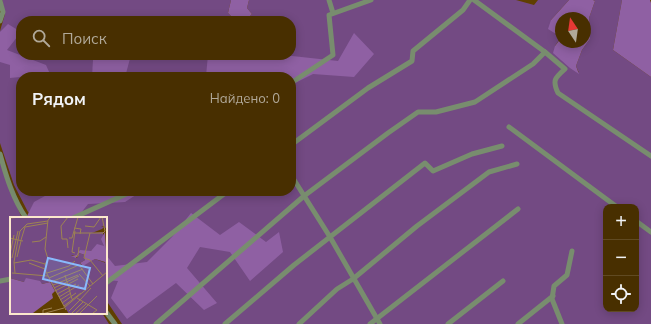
<!DOCTYPE html>
<html lang="ru">
<meta charset="utf-8">
<style>
body{margin:0;font-family:Mulish,sans-serif;background:#4f370a;color:#f1f3f6}
.controls{position:absolute;right:12px;bottom:12px;display:grid;overflow:hidden;border-radius:8px;box-shadow:0 2px 10px #0003}
.controls button{width:36px;height:36px;display:grid;place-items:center;padding:0;border:0;border-bottom:1px solid #604a22;background:#482f00;color:#f1f3f6;font:20px sans-serif}
.compass{position:absolute;left:555px;top:12px;width:36px;height:36px;border-radius:50%;background:#482f00;box-shadow:0 2px 10px #0003;rotate:347deg}
.list{margin:0;padding:0;list-style:none}
h2{display:flex;justify-content:space-between;align-items:center;height:52px;margin:0;padding:0 16px;font-size:17px}
h2 small{font-size:13px;font-weight:400;color:#b1a999}
.icon{flex:none;width:22px;height:22px;fill:none;stroke:currentColor;stroke-width:2;stroke-linecap:round;stroke-linejoin:round}
.map{position:relative;flex:none;width:651px;height:324px;overflow:hidden}
.search{position:absolute;background:#482f00;box-shadow:0 2px 10px #0003;left:16px;top:16px;width:280px;height:44px;display:flex;align-items:center;gap:10px;box-sizing:border-box;padding:0 14px;border-radius:16px;color:#b1a999;font-size:15px}
.panel{position:absolute;background:#482f00;box-shadow:0 2px 10px #0003;left:16px;top:72px;width:280px;height:124px;border-radius:16px}
.map>svg:first-child{display:block}
.green{fill:#734a83;fill-rule:evenodd}
.forest{fill:#8f60a3}
.lines{fill:none;stroke-linecap:round;stroke-linejoin:round}
.minor{stroke:#788d6e;stroke-width:5}
.inset-road{fill:none;stroke:#9e8352;stroke-width:1}
.view{fill:#89bafc;fill-opacity:0.15;stroke:#89bafc;stroke-width:2}
.inset-edge{fill:none;stroke:#fce8cd;stroke-width:2}
</style>
<div class="map">
<svg width="651" height="324" viewBox="0 0 651 324">
<rect width="100%" height="100%" fill="#603f00"/>
<g class="green">
<path d="M2 0H231L228 13 236 21H21V55H291V21H245L252 14 247 8 249 0H516L534 5 538 0H569L551 20 556 35 561 37 555 46 579 73 576 66 582 50 590 39 589 18 595 1 593 0H622L613 50 651 77V324H122L106 300V218H35L28 212 14 185 0 143V31L5 14ZM21 77H291V191H21ZM606 207H636V309H606Z"/>
<path d="M0 162 8 185 21 216 24 218H11V313H102L109 324H0Z"/>
</g>
<g class="forest">
<path d="M231 0H249L247 8 252 14 245 21H236L228 13Z"/>
<path d="M569 0H593L595 1 589 18 590 39 582 50 576 66 579 74 570 68 553 53 555 46 561 38V42H585V18H561V37L548 29 551 20Z"/>
<path d="M622 0H650L651 3V77L613 50Z"/>
<path d="M8 24 21 32 7 50 46 65 50 74 10 78V65L0 62V32Z"/>
<path d="M354 33 374 54 354 77 313 74 291 85V77H169L171 73 206 76 208 55H283L338 61Z"/>
<path d="M97 55H131L125 77H92L93 60Z"/>
<path d="M54 191H142L125 202 88 204 77 218H26L34 202Z"/>
<path d="M191 213 220 235 239 222 266 242 279 232 283 252 250 281 230 252 200 247 187 268 217 303 204 310 176 283 127 319 111 298 118 281 106 280V255L115 266 147 262 172 237Z"/>
</g>
<g class="lines">
<g class="minor">
<path d="M329 0 333 13"/>
<path d="M474 0 545 52 565 69C555 78 552 80 558 93L651 156"/>
<path d="M0 1 3 12 0 21"/>
<path d="M291 83 333 55 329 15 371 0"/>
<path d="M509 127 617 207"/>
<path d="M291 145 368 88 412 61 413 51 463 10 470 0"/>
<path d="M0 154C6 176 13 199 26 218"/>
<path d="M291 175 330 237 380 324"/>
<path d="M73 218 133 191"/>
<path d="M636 221 651 232"/>
<path d="M0 281 11 279"/>
<path d="M106 283 228 191"/>
<path d="M106 312 115 324"/>
<path d="M156 324 304 196 388 133 418 112H436L475 102 533 64 545 52"/>
<path d="M225 324 294 265 425 163 433 171 472 154 502 146"/>
<path d="M299 324 337 289 353 279 417 226 489 172 517 164"/>
<path d="M370 324 518 209"/>
<path d="M448 324 503 281"/>
<path d="M518 324 553 296"/>
<path d="M562 324 552 299 554 286 567 275 572 251"/>
</g>
</g>
<g transform="translate(10 217)">
<rect width="97" height="97" fill="#603f00"/>
<path d="M0 0H97V13L94 9H91L94 10 92 12 82 16 93 15 94 29 81 34H70L66 38H61L67 41 69 36 75 38V43L70 46 72 49 85 42 96 46 97 97H59L40 65 32 67 21 63 14 65 0 61Z" fill="#734a83"/>
<path d="M95 15 97 50 95 45 85 42 73 49 70 46 75 43V38L69 36 66 41 61 39 66 38 70 33 81 34 87 27 94 29 91 22ZM0 61 14 65 16 61 30 64 32 67 40 65 45 74 42 77 43 81 23 96 0 97Z" fill="#8f60a3"/>
<path class="inset-road" d="M41 0 38 3 35 32 38 42 35 47 36 55 56 93M0 1 12 0M75 9 84 10 91 0M64 11 71 12 70 17M64 16H93L95 14 92 0M80 16 74 41 80 43 93 59M0 21 8 23 10 14 17 7 38 4M59 21H62L68 0M11 23 15 10 38 6M22 25 30 24 36 20M58 31 57 22H52L51 9 58 0M65 36 62 35 65 14M0 37 4 18M7 40 11 24M65 40 68 39 69 30M2 41 8 14M4 46 21 43 35 47M19 46 35 52M2 56 38 59M5 56 4 45 8 23 13 24M37 56 59 49 65 44M69 57 80 69M55 58 62 82M39 61 69 48 83 67M41 65 73 52M43 68 68 58M44 71 69 59M45 74 68 62M47 77 66 67M49 80 69 68M67 81 87 93 83 96M50 83 61 76M70 83 81 71M52 86 66 76M54 89 71 76M55 90 97 55M59 94 70 83M33 96V93L42 91M32 97 54 91M61 97 73 85M65 97 76 87M69 97 87 79"/>
<path class="view" d="M38 41 80 51 75 72 33 62Z"/>
<rect width="97" height="97" class="inset-edge"/>
</g>
</svg>
<div class="controls">
<button>+</button>
<button>−</button>
<button><svg class="icon" aria-label="locate" viewBox="0 0 24 24"><circle cx="12" cy="12" r="6"/><path d="M12 2v4M12 18v4M2 12h4M18 12h4"/></svg></button>
</div>
<svg class="compass" viewBox="-18 -18 36 36"><path d="M0-13l5 13h-10z" fill="#e53935"/><path d="M0 13l5-13h-10z" fill="#b1a999"/></svg>
<div class="search"><svg class="icon" aria-label="search" viewBox="0 0 24 24"><circle cx="10" cy="10" r="6"/><path d="M15 15l6 6"/></svg>Поиск</div>
<section class="panel">
<h2>Рядом<small>Найдено: 0</small></h2>
<ul class="list">
</ul>
</section>
</div>
